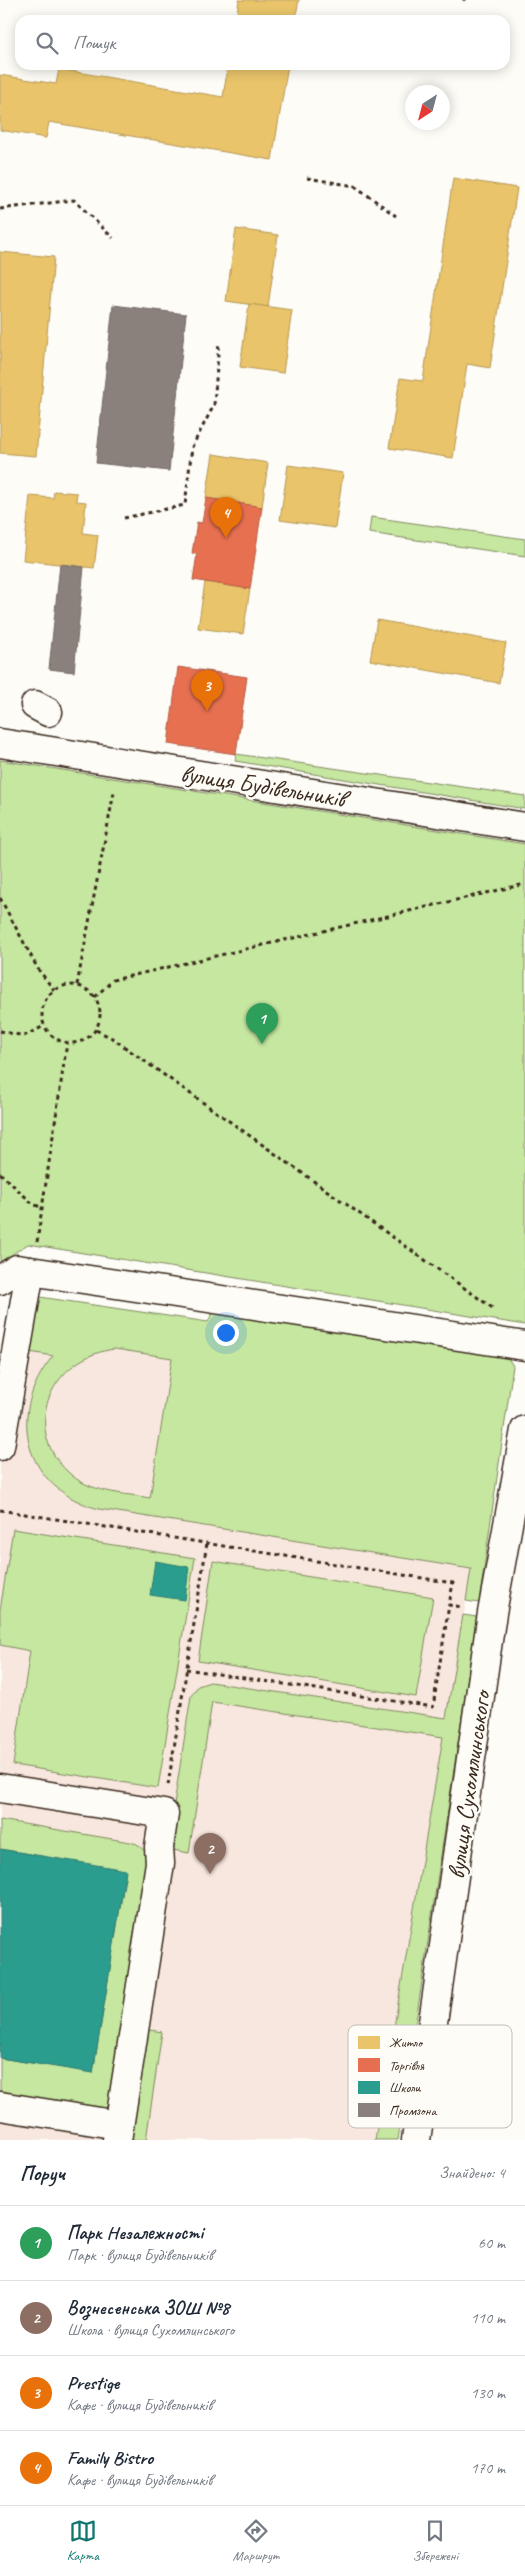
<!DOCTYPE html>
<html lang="uk">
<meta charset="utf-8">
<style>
body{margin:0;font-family:Caveat,sans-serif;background:#f2f2f3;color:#1f2937}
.compass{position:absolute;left:405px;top:85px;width:45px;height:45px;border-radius:50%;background:#fff;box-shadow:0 2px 12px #0003;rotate:216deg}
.you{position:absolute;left:225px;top:1332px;width:18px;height:18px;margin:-12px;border:4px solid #fff;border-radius:50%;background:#1a73e8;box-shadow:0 0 0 8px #1a73e833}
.badge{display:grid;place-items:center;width:32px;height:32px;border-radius:50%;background:#0f766e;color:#fff;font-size:16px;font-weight:700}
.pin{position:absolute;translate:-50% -41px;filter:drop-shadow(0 1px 2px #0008)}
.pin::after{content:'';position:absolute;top:26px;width:18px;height:15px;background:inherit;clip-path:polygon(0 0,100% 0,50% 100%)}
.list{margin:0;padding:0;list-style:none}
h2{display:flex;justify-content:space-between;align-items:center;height:65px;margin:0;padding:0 20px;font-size:21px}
h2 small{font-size:16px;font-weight:400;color:#747a83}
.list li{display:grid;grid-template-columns:32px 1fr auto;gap:15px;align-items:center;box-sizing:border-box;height:75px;padding:0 20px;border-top:1px solid #e0e1e3}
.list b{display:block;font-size:19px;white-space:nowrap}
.list p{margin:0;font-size:16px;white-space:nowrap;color:#747a83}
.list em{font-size:16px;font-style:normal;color:#747a83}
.icon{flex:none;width:28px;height:28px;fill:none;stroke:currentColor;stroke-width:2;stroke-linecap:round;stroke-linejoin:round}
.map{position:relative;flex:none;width:525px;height:2140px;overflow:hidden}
.search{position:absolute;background:#fff;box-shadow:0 2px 12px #0003;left:15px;right:15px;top:15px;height:55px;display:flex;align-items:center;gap:12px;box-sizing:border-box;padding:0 18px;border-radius:15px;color:#747a83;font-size:19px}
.sheet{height:365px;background:#fff}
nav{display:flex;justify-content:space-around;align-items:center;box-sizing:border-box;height:70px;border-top:1px solid #e0e1e3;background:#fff;font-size:14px;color:#747a83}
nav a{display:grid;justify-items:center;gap:2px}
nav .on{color:#0f766e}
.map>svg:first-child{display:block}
.built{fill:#f8e7de}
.green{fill:#c5e7a0;stroke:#80885f;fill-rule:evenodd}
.homes{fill:#e9c46a;stroke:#b59653}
.shops{fill:#e76f51;stroke:#b35a42}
.schools{fill:#2a9d8f;stroke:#2f7a6d}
.industry{fill:#8a817c;stroke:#726760}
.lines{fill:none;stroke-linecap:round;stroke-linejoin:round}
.minor-casing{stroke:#3b2a1e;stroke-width:31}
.path{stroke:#3b2a1e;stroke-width:3;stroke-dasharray:4 4;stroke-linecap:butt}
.minor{stroke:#fdfcf7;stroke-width:28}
.labels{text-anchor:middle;stroke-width:5;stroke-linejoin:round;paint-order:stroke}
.street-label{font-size:25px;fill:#3b2a1e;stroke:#fdfcf7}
.key{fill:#fdfcf7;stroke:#c3bdb6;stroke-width:1}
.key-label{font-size:14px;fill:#3b2a1e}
</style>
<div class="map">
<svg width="525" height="2140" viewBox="0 0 525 2140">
<rect width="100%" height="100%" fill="#fdfcf7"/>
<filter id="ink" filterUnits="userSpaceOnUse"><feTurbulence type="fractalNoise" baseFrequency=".02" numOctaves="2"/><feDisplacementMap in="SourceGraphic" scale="10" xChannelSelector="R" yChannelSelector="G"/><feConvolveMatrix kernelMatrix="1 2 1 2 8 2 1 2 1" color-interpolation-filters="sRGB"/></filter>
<g filter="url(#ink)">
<path class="built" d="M33 1296 502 1367 465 1608 375 2140H0V1352L24 1355Z"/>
<g class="green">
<path d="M371 517 525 539V556L369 533Z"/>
<path d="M236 754 525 796V809L235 761Z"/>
<path d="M0 760 525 844V1325L28 1244 0 1262Z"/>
<path d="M33 1296 208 1322 212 1314 221 1312 508 1358 513 1366 479 1603 466 1601 471 1569 99 1509C24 1489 5 1414 53 1356L24 1351ZM115 1349 172 1358 150 1498C123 1493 89 1493 68 1472 19 1426 53 1356 115 1349Z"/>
<path d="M13 1529 195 1558 158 1788 13 1765 30 1651 0 1645V1610Z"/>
<path d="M213 1561 433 1597 416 1697 198 1661Z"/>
<path d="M463 1615 477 1617 398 2140H375L443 1737 212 1702 189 1853 167 1849 191 1696 198 1686 210 1682 446 1718Z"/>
<path d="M0 1820 130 1842 137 1844 149 1855 113 2101 102 2111 0 2097V2058L93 2072 126 1871 0 1849Z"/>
<path d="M144 2029 162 2032 146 2140H128Z"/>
</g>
<g class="homes">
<path d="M239 0H299L295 20H236Z"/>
<path d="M228 65H288L272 160 49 122 46 138 0 130V75L56 84 59 69 223 97Z"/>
<path d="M453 178 517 188 490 368 467 364 453 458 389 448 400 378 423 381Z"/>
<path d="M236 229 278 235 268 307 226 301Z"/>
<path d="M0 252 54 257 36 456 0 453Z"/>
<path d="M249 304 292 310 283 373 240 367Z"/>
<path d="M213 454 268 463 262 507 206 498Z"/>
<path d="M288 465 343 473 335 528 280 520Z"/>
<path d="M54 491 77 493 76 501 86 502 83 533 98 535 94 568 23 560 30 496 53 498Z"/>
<path d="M205 582 250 589 243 634 198 628Z"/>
<path d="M377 620 506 643 499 683 370 660Z"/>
</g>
<g class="shops">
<path d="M206 498 262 507 250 589 193 580 197 554 192 553 197 522 202 523Z"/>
<path d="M178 667 247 677 236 754 168 744Z"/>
</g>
<g class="schools">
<path d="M155 1561 189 1567 185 1600 150 1595Z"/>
<path d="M0 1849 126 1870 93 2073 0 2058Z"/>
</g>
<g class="industry">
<path d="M113 305 186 314 169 471 96 463Z"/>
<path d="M60 564 84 567 74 672 49 669Z"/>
</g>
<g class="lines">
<g class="minor-casing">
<g id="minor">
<path d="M35 705 48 712"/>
<path d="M0 743 525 827"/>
<path d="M0 1280 17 1269 525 1346"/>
<path d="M0 1446 30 1271"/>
<path d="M0 1788 164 1814 159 1847 160 1863 117 2140"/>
<path d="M0 2106 119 2125"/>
<path d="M416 2140 492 1613 525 1430"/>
</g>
</g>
<g class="path">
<path d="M464 0V1"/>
<path d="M307 178 355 186 396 216"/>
<path d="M0 209 74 200 113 238"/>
<path d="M124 518 185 505 192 447 214 405 219 342"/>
<path d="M0 898 38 969 54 990"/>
<circle cx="71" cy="1014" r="29"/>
<path d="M77 985 114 792"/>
<path d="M95 997 113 980 525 884"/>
<path d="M96 1030 112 1038 494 1309"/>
<path d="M0 1031 24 1036 44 1026"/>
<path d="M0 1173 34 1205 42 1207"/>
<path d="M37 1242 67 1043"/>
<path d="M0 1510 453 1583 449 1605 462 1607"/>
<path d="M186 1669 433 1707 449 1605"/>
<path d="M168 1785 207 1543"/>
</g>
<use href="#minor" class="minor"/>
</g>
</g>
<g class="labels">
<g class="street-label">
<text transform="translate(263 785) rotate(9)" y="9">вулиця Будівельників</text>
<text transform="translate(468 1785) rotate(-82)" y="9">вулиця Сухомлинського</text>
</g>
</g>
<rect x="348" y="2025" width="164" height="103" rx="8" class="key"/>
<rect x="358" y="2036" width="22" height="13" fill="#e9c46a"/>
<rect x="358" y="2058" width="22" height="14" fill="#e76f51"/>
<rect x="358" y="2081" width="22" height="13" fill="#2a9d8f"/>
<rect x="358" y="2103" width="22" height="14" fill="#8a817c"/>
<g class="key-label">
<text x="389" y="2047">Житло</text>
<text x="389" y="2070">Торгівля</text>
<text x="389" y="2092">Школи</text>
<text x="389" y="2115">Промзона</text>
</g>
</svg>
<svg class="compass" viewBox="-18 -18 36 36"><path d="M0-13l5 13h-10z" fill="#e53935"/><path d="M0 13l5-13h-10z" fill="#747a83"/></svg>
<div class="you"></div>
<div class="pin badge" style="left:262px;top:1044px;background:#2e9e5b">1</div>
<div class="pin badge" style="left:210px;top:1874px;background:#8d6e63">2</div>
<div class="pin badge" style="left:207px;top:711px;background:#e8710a">3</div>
<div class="pin badge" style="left:226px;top:538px;background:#e8710a">4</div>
<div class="search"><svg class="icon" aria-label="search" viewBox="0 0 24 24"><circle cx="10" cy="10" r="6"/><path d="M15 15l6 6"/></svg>Пошук</div>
</div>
<section class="sheet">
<h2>Поруч<small>Знайдено: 4</small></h2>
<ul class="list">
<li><span class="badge" style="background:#2e9e5b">1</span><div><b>Парк Незалежності</b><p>Парк · вулиця Будівельників</p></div><em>60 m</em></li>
<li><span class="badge" style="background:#8d6e63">2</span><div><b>Вознесенська ЗОШ №8</b><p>Школа · вулиця Сухомлинського</p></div><em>110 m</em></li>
<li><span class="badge" style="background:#e8710a">3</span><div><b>Prestige</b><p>Кафе · вулиця Будівельників</p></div><em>130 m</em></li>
<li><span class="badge" style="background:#e8710a">4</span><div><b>Family Bistro</b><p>Кафе · вулиця Будівельників</p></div><em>170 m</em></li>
</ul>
</section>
<nav>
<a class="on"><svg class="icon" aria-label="map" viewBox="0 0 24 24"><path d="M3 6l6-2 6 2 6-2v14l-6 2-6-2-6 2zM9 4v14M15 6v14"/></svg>Карта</a>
<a><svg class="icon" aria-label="directions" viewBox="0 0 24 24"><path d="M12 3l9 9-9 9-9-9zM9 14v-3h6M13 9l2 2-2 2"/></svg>Маршрут</a>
<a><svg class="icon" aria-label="saved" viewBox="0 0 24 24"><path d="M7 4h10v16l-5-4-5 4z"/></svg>Збережені</a>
</nav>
